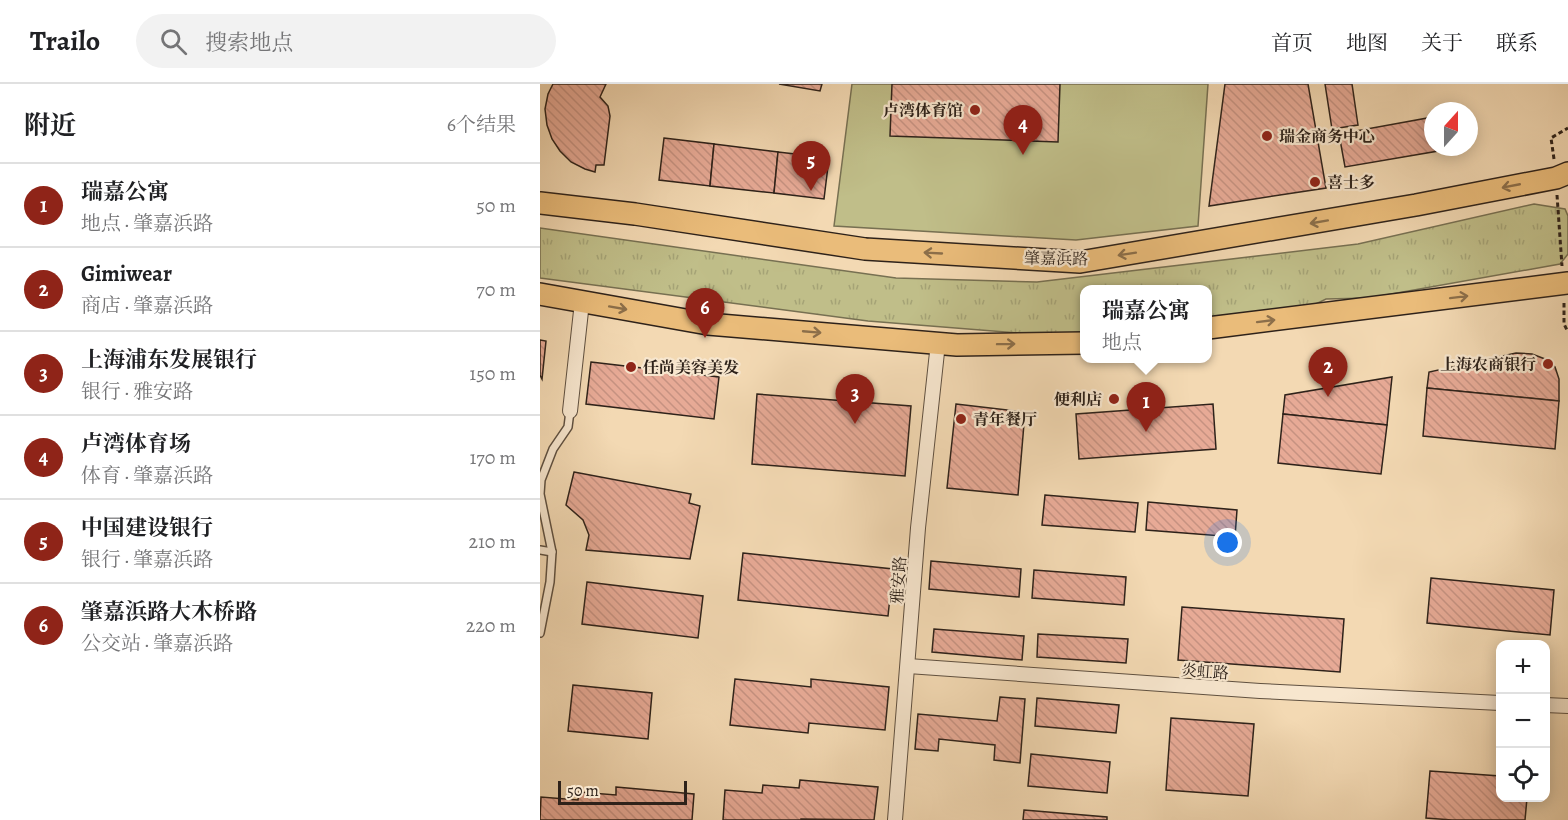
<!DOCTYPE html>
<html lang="zh">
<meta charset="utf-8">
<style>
body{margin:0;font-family:Alegreya,"Noto Serif SC",serif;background:#f2f2f2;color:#202124}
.controls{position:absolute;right:18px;bottom:18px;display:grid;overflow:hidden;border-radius:12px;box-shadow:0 3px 15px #0003}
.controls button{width:54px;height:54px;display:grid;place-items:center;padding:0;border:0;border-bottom:2px solid #e0e0e0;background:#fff;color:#202124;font:30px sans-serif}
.compass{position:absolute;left:884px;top:18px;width:54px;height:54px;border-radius:50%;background:#fff;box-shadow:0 3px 15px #0003;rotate:21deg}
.scale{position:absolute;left:18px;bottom:15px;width:129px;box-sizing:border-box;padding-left:6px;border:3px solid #2e221a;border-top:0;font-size:16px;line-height:21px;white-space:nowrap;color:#2e221a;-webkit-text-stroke:4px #f7e6ce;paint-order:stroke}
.you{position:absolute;left:688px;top:459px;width:21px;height:21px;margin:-15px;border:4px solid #fff;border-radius:50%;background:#1a73e8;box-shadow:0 0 0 9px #1a73e833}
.badge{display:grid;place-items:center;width:39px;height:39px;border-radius:50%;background:#8f2418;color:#fff;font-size:20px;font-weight:700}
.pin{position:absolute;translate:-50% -50px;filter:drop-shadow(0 2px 3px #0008)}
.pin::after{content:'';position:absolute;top:32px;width:21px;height:18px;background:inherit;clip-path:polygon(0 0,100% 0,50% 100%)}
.popup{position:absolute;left:540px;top:201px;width:132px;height:78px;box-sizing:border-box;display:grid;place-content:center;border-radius:12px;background:#fff;filter:drop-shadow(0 2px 4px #0005);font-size:20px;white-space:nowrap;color:#757577}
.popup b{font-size:22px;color:#202124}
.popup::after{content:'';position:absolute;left:50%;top:100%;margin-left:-12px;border:12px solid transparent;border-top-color:#fff}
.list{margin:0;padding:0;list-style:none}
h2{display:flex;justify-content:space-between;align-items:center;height:78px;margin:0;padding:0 24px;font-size:26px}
h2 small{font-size:20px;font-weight:400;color:#757577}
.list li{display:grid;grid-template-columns:39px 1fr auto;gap:18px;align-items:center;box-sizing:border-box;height:84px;padding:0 24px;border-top:2px solid #e0e0e0}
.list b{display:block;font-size:22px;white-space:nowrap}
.list p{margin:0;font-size:20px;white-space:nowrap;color:#757577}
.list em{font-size:20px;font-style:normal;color:#757577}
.icon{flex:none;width:33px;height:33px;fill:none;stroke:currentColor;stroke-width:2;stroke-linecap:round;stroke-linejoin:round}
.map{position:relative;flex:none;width:1028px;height:736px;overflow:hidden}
header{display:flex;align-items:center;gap:36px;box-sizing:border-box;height:84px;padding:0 30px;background:#fff;border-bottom:2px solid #e0e0e0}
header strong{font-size:28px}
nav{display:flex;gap:33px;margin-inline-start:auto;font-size:21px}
.search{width:420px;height:54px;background:#f2f2f2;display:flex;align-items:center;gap:15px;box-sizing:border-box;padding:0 21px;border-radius:33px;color:#757577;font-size:22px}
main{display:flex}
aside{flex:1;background:#fff}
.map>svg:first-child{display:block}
.grass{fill:url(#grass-tufts);stroke:#777052;stroke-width:1.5}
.pitch{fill:#c0be89;stroke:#777052;stroke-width:1.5}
.building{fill:url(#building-back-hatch);stroke:#2e221a;stroke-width:1.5}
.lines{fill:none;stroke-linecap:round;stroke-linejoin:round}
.lane-casing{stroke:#5f5040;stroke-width:10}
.street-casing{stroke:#5f5040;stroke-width:16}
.primary-casing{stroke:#2e221a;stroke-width:24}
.path{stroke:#2e221a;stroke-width:3;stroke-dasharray:4.5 3;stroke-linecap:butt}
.lane{stroke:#f7e6ce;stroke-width:7}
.street{stroke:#f7e6ce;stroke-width:14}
.primary{stroke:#eabc7a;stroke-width:21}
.oneway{stroke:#8c6f4a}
.poi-dot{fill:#8f2418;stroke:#f7e6ce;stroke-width:2}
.labels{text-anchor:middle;stroke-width:4.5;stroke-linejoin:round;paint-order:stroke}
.poi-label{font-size:16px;font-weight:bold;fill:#2e221a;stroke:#f7e6ce;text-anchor:start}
.street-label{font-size:16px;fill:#2e221a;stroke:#f7e6ce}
</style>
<header>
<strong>Trailo</strong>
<div class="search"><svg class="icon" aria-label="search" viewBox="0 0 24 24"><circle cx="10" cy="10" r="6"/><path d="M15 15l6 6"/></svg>搜索地点</div>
<nav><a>首页</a><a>地图</a><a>关于</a><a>联系</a></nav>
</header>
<main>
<aside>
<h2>附近<small>6个结果</small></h2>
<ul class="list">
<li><span class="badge">1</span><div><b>瑞嘉公寓</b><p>地点 · 肇嘉浜路</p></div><em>50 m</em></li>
<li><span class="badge">2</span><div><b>Gimiwear</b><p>商店 · 肇嘉浜路</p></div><em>70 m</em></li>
<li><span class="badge">3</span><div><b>上海浦东发展银行</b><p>银行 · 雅安路</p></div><em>150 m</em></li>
<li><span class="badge">4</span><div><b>卢湾体育场</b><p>体育 · 肇嘉浜路</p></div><em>170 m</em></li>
<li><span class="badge">5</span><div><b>中国建设银行</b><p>银行 · 肇嘉浜路</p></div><em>210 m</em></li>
<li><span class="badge">6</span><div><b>肇嘉浜路大木桥路</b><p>公交站 · 肇嘉浜路</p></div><em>220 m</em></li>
</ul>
</aside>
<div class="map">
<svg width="1028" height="736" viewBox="0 0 1028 736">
<defs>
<pattern id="grass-tufts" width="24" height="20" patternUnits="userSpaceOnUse" patternTransform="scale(1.5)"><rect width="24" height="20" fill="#c0be89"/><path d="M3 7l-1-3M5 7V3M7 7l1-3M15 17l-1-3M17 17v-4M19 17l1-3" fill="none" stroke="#a5a376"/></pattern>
<pattern id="building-back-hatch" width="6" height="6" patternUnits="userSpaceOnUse" patternTransform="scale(1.5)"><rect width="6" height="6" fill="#e7aa96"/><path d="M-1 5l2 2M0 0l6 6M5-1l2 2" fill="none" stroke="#c69281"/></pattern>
</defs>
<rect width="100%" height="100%" fill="#f3d9b3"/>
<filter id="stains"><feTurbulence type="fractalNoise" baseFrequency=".00333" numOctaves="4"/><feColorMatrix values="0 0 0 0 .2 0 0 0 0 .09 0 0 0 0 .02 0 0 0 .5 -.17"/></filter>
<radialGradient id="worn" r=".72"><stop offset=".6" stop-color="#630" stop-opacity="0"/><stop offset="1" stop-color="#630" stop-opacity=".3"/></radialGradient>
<path class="grass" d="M994 120 1025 125 1028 132V170L1020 180 829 214 786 215 753 231 668 239V206H544V252L529 253 328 237 0 194V144L356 194 497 198 818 160Z"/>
<path class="pitch" d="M312 0H668L658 142 536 156 294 142Z"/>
<g class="building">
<path d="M13 0H66L60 13 68 22 70 32 64 81H56L55 88 45 85 31 78 20 67 12 55 7 41 5 25 8 10Z"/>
<path d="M239 0H282L280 7Z"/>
<path d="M352 0H520L518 58 350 52Z"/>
<path d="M685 0H768L786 104 669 122Z"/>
<path d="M785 0H812L818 41 792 45Z"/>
<path d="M893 33V63H904V66L805 83 799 50Z"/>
<path d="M124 54 174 60 170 102 119 96Z"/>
<path d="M174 60 238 68 234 109 170 102Z"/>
<path d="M238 68 289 74 284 115 234 109Z"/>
<path d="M0 256 6 257 2 295 0 291Z"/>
<path d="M976 269 992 270 1005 275 1015 283 1019 295V317L887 304 889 288Z"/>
<path d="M51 278 179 293 174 335 46 320Z"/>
<path d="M852 293 847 341 743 330 745 311Z"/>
<path d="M887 304 1019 317 1015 365 883 352Z"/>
<path d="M217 310 371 322 365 392 212 380Z"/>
<path d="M416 320 485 328 478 411 407 404Z"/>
<path d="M673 320 676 365 539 375 536 330Z"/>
<path d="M743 330 847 341 841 390 738 379Z"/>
<path d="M34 388 151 410 149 419 160 422 150 475 46 466 49 451 43 436 26 421Z"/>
<path d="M505 411 598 419 595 448 502 441Z"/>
<path d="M608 418 697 426 695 453 606 446Z"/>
<path d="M203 469 353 485 348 532 198 516Z"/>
<path d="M391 477 481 485 479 513 389 505Z"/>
<path d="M494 486 586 493 584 521 492 514Z"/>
<path d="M891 494 1014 506 1010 551 887 539Z"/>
<path d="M47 498 163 512 158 554 42 540Z"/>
<path d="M642 523 804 535 800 588 638 576Z"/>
<path d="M394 545 484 552 482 576 392 568Z"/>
<path d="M498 550 588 555 586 579 497 573Z"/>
<path d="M195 595 271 603V595L349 603 345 646 269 639 268 649 190 641Z"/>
<path d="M33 601 112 609 108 655 28 647Z"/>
<path d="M460 613 485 615 480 679 454 676 455 661 399 655 398 667 375 665 378 630 457 637Z"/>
<path d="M497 614 579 621 576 649 495 642Z"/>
<path d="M631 634 714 640 708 712 626 706Z"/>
<path d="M491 670 570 678 567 709 488 702Z"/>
<path d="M890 687 960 692V714H987L985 736H912L886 734Z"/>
<path d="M260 696 338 703 334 736 261 735V736H183L185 706 222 709 223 701 259 704Z"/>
<path d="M76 703 154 710 152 736H0L1 713 38 716 39 708 76 711Z"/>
<path d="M484 726 567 733V736H483Z"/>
</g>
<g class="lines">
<g class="lane-casing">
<g id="lane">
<path d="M0 466 12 468"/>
<path d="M0 549 10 498 12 468 0 410 1 396 13 365 28 343 30 327"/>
</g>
</g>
<g class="street-casing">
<g id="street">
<path d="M30 327 42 218"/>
<path d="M368 582 720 607 960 619"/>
<path d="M1005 621 1028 622"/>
<path d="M355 736 378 444 398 259"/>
</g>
</g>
<g class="primary-casing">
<g id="primary">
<path d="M0 119 95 130 325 165 540 178 876 121 1016 94 1028 89"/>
<path d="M0 210 168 240 417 261 544 259"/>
<path d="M668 244 1028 199"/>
</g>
</g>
<g class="path">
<path d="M1014 75 1011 54 1028 44"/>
<path d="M1017 111 1022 182"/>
<path d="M1024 219V240L1028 248"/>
</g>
<use href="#lane" class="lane"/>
<use href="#street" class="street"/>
<use href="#primary" class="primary"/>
</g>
<defs><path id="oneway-shaft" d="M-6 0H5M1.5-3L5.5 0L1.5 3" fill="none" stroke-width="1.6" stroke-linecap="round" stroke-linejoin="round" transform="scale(1.5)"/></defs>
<g class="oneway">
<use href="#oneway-shaft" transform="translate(971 102) rotate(169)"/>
<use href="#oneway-shaft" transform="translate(779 138) rotate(170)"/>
<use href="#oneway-shaft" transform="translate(393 169) rotate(-177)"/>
<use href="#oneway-shaft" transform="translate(587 170) rotate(171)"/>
<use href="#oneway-shaft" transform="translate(919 213) rotate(-7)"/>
<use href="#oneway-shaft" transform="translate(78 224) rotate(10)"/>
<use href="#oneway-shaft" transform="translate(726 237) rotate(-7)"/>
<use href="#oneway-shaft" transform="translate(272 248) rotate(5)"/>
<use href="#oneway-shaft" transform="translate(466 260) rotate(-1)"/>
</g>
<g class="poi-dot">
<circle cx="435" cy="26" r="6"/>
<circle cx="727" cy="52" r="6"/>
<circle cx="775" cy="98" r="6"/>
<circle cx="1008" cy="280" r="6"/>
<circle cx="91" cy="283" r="6"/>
<circle cx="574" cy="315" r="6"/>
<circle cx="421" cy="335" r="6"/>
</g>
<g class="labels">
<g class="poi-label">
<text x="423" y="32" text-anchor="end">卢湾体育馆</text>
<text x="739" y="58">瑞金商务中心</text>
<text x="787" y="104">喜士多</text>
<text x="996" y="286" text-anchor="end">上海农商银行</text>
<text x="103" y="289">任尚美容美发</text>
<text x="562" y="321" text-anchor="end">便利店</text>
<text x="433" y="341">青年餐厅</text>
</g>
<g class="street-label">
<text transform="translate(516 174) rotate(1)" y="6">肇嘉浜路</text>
<text transform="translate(358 496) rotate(-86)" y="6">雅安路</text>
<text transform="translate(665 587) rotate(4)" y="6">炎虹路</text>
</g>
</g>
<rect width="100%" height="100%" filter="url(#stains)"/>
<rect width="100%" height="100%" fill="url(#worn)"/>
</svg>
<div class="controls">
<button>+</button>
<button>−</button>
<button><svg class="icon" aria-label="locate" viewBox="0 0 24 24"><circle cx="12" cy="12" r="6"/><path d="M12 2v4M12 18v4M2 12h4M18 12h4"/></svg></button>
</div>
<svg class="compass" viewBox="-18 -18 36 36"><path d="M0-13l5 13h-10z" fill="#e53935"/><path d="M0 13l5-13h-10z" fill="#757577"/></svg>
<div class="scale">50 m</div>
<div class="you"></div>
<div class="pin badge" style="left:606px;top:348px">1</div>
<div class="popup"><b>瑞嘉公寓</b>地点</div>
<div class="pin badge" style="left:788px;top:313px">2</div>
<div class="pin badge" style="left:315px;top:340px">3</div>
<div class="pin badge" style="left:483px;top:71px">4</div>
<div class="pin badge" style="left:271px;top:107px">5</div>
<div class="pin badge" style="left:165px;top:254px">6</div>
</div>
</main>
